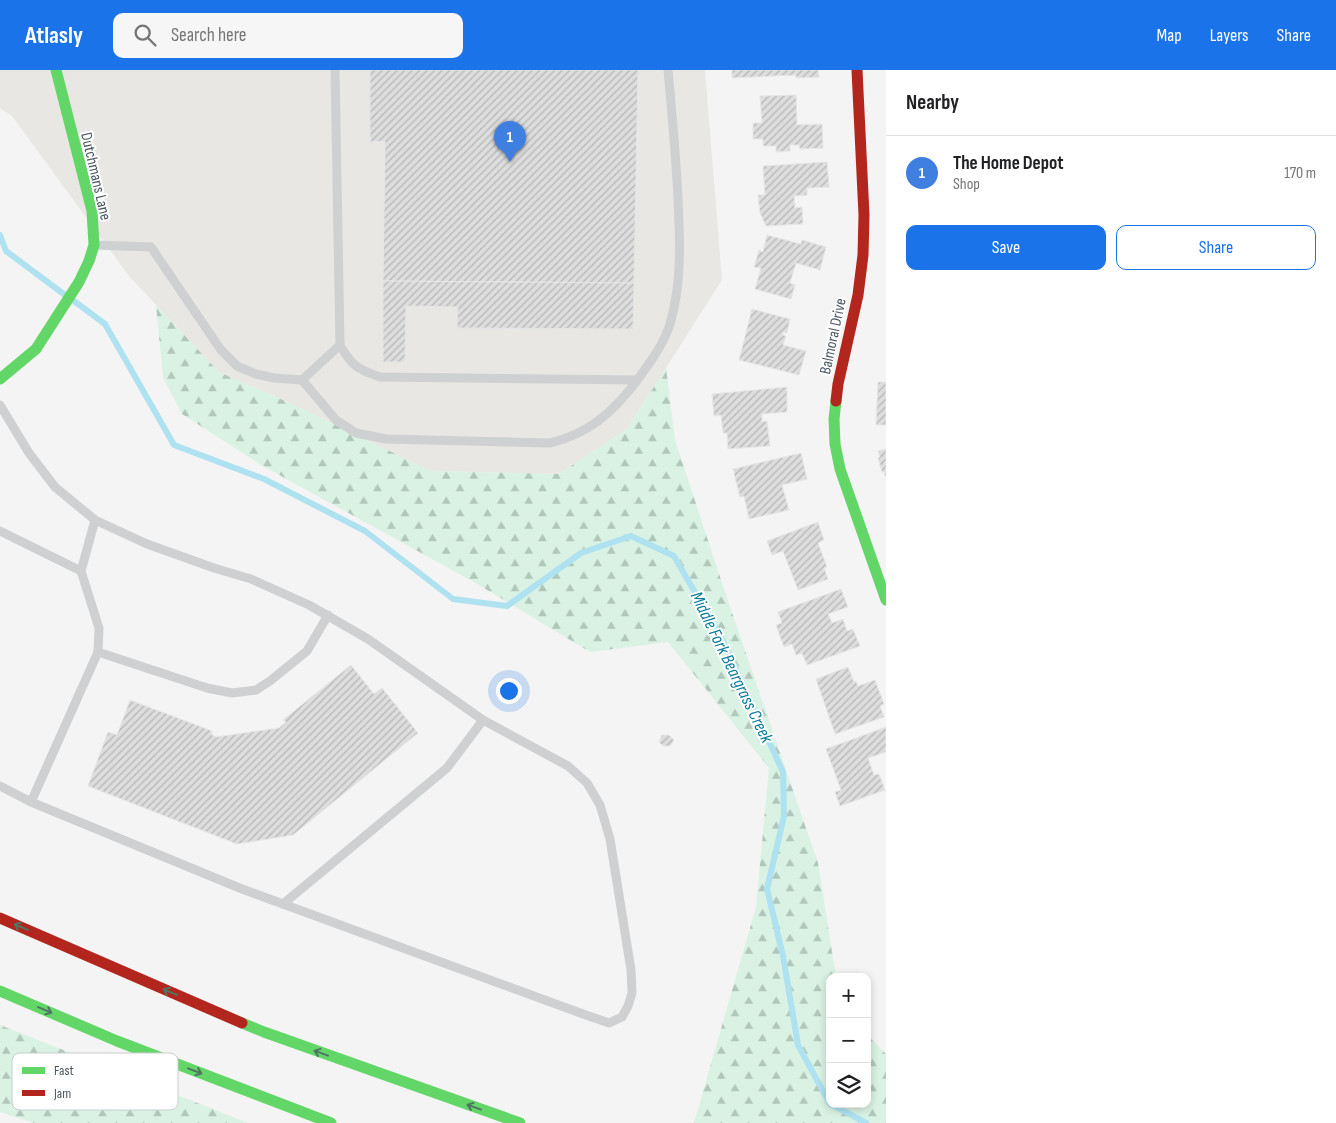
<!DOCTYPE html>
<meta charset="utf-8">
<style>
body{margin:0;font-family:"Sofia Sans Condensed",sans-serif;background:#f6f6f6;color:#202124}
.controls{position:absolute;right:15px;bottom:15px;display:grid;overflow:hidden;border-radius:10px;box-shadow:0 2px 8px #0003}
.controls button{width:45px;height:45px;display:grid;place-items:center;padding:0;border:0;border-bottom:1px solid #e0e0e0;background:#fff;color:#202124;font:25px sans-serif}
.you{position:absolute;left:508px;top:620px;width:18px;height:18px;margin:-12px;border:4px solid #fff;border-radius:50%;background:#1a73e8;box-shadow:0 0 0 8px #1a73e833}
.badge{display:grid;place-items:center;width:32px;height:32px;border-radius:50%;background:#1a73e8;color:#fff;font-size:16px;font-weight:700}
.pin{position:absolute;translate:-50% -41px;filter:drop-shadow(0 1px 2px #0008)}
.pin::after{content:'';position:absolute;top:26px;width:18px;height:15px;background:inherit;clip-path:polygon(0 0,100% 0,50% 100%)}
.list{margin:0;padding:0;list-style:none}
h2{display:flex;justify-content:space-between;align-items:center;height:65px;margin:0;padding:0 20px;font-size:21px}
h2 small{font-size:16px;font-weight:400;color:#757577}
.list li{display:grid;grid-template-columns:32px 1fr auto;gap:15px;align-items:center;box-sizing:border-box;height:75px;padding:0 20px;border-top:1px solid #e0e0e0}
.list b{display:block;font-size:19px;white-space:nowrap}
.list p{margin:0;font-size:16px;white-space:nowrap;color:#757577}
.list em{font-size:16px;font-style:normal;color:#757577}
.actions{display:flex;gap:10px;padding:15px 20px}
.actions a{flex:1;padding:11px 0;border:1px solid #1a73e8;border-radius:10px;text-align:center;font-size:18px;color:#1a73e8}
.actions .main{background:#1a73e8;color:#fff}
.icon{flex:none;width:28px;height:28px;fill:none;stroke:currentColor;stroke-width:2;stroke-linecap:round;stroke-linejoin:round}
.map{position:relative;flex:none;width:886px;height:1053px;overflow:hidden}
header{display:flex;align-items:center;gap:30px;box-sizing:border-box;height:70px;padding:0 25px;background:#1a73e8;color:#fff}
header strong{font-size:24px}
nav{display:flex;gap:28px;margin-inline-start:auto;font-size:18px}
.search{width:350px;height:45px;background:#f6f6f6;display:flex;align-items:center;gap:12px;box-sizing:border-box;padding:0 18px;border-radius:10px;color:#757577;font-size:19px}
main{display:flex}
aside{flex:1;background:#fff}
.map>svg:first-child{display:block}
.commercial{fill:#e8e7e3}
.forest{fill:url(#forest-firs)}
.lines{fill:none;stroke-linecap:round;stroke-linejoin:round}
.stream{stroke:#aee2f0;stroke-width:6}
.building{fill:url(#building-hatch);stroke:#e5e6e7}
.lane{stroke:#ced0d2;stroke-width:9}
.fast{stroke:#63d668;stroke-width:11}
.jam{stroke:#b3261e;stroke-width:11}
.oneway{stroke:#507663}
.labels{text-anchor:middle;stroke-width:4;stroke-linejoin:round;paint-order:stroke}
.street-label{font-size:16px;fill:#4a5661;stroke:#fff}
.water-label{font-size:18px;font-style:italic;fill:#0c7c9b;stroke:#fff}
.key{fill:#fff;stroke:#c9ccd0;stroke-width:1}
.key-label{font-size:14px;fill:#4a5661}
</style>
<header>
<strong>Atlasly</strong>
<div class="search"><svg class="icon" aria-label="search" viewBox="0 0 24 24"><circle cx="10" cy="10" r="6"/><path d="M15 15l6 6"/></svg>Search here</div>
<nav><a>Map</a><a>Layers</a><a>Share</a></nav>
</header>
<main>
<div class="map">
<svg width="886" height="1053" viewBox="0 0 886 1053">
<defs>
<pattern id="forest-firs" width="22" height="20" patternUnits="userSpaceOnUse" patternTransform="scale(1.25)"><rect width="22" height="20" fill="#d9f2e3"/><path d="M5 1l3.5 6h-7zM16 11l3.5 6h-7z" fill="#b2c7bb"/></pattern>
<pattern id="building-hatch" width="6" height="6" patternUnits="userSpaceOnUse" patternTransform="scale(1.25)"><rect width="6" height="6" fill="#ddddde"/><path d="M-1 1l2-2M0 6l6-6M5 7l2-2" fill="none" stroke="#b5b6b7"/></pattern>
</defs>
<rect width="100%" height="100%" fill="#f4f4f4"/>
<path class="commercial" d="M0 0H705L722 210 627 359 559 404 430 401 292 334 219 302 129 206 12 46 0 38Z"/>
<g class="forest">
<path d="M156 235 219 302 292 334 431 401 559 404 627 359 666 298 675 370 726 525 818 793 836 907H830V1034H867V965L886 984V1053H694L756 837 769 698 668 572 590 582 474 512 261 395 182 344 163 307Z"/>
<path d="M0 955 248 1053H34L0 1042Z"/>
</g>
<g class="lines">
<g class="stream">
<path d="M0 165 6 181 65 225"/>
<path d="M74 231 105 254 174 375 264 409 365 461 453 529 507 536 581 483 631 466 674 486 722 569 783 702 784 746 767 819 783 886 798 975 830 1034"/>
<path d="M831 1034 866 1053"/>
</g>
</g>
<g class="building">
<path d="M370 0H638L634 213 383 211 385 71 370 72Z"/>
<path d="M732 0H818L819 7 796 8V5L732 8Z"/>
<path d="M796 25 797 55 822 54 823 78 800 79 799 75H790V81L776 82V76H763V69H753V53H762L760 26Z"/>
<path d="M827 92 829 117 807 118V125L794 126 795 138 802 137 803 154 766 156 760 143 758 125H765L763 96Z"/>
<path d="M767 165 801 174 802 170 826 177 820 200 796 193 790 213 795 215 791 229 755 219 761 198 754 197 759 180 763 182Z"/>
<path d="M383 211 634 213 633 259 457 258 458 237 406 236 405 292H383Z"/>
<path d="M752 239 790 249 787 263 783 262V265L786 266 783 275 806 281 799 305 739 290Z"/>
<path d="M878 312H886V355H876Z"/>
<path d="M787 317V342L762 344V352L767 351 770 376 728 379 727 363H723L721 345 714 346 712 324Z"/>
<path d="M886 379V406H885L884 402H882L878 388 880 387 878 381Z"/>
<path d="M801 383 807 409 782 415 789 440 749 449 744 426 740 427 733 399Z"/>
<path d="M818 452 824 470 818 473 827 497 824 498 828 509 798 520 783 481 772 485 767 471Z"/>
<path d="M841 519 848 537 828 544 832 553 843 549 847 561 853 559 860 576 807 595 802 583 796 585 792 574 784 577 776 555 782 553 778 542Z"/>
<path d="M351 595 374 624 382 618 418 663 293 765 237 774 88 716 108 662 117 665 130 630 212 661 211 664 216 667 279 658 286 652 283 650Z"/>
<path d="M848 597 854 612 856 611 858 616 875 610 884 634 880 636 884 647 835 664 816 609Z"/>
<path d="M886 657V682L868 688 874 705 879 704 885 720 840 736 835 722 841 720 826 679Z"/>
<path d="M662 665H669L674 670 670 676H663L659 672Z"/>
</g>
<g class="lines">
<g class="lane">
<path d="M94 175 151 177 221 280 237 296 256 304 274 308 302 310 336 350 356 363 386 369 550 373C588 364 612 343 635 313 649 294 663 276 670 254 682 213 680 172 678 129 676 86 672 43 668 0"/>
<path d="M340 275C352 296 357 299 380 307L637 310"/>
<path d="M302 310 340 275 335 0"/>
<path d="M0 335 29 383 55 417 95 450 147 474 214 498 251 509 309 535 368 569 483 650 568 696 587 713 600 735 610 769 631 900 632 923 628 936 622 947 609 953 583 944 242 819 31 732 0 716"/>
<path d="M0 461 81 501 95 450"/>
<path d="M98 582 207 618 232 623 256 620 270 611 307 581 328 545"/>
<path d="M31 732 98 582 99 558 81 501"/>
<path d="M283 834 447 698 483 650"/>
</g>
<g class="fast">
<path d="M0 309 36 279 79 212 89 191 94 175 92 141 56 0"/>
<path d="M836 331 834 349 835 374 840 399 886 530"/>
<path d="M0 921 117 971 331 1053"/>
<path d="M242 953 264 962 520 1053"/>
</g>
<g class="jam">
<path d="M836 331 838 314 858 225 863 185 864 145 857 0"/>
<path d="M0 848 242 953"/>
</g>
</g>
<defs><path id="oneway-shaft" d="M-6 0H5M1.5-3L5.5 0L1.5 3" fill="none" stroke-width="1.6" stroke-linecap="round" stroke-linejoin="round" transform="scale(1.25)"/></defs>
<g class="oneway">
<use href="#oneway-shaft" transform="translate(21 857) rotate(-157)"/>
<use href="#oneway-shaft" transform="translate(170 922) rotate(-157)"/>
<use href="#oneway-shaft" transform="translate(45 940) rotate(23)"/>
<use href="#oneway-shaft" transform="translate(321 983) rotate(-160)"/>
<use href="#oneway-shaft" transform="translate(195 1001) rotate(21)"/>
<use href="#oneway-shaft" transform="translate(474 1037) rotate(-160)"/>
</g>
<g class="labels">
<g class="street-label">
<text transform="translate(97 106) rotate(77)" y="6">Dutchmans Lane</text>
<text transform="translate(832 266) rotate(-78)" y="6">Balmoral Drive</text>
</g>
<g class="water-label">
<text transform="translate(732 597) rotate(64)" y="6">Middle Fork Beargrass Creek</text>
</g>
</g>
<rect x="12" y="983" width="166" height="57" rx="8" class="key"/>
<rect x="22" y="997" width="23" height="7" fill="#63d668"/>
<rect x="22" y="1020" width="23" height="6" fill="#b3261e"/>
<g class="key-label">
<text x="54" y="1005">Fast</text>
<text x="54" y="1028">Jam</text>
</g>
</svg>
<div class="controls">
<button>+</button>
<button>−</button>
<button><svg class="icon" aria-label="layers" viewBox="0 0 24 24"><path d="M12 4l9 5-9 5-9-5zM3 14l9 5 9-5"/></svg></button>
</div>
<div class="you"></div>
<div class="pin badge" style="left:510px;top:92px;background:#3f7fe0">1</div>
</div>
<aside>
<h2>Nearby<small></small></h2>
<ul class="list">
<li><span class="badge" style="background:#3f7fe0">1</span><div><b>The Home Depot</b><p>Shop</p></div><em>170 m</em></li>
</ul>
<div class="actions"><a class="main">Save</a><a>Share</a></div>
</aside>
</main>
